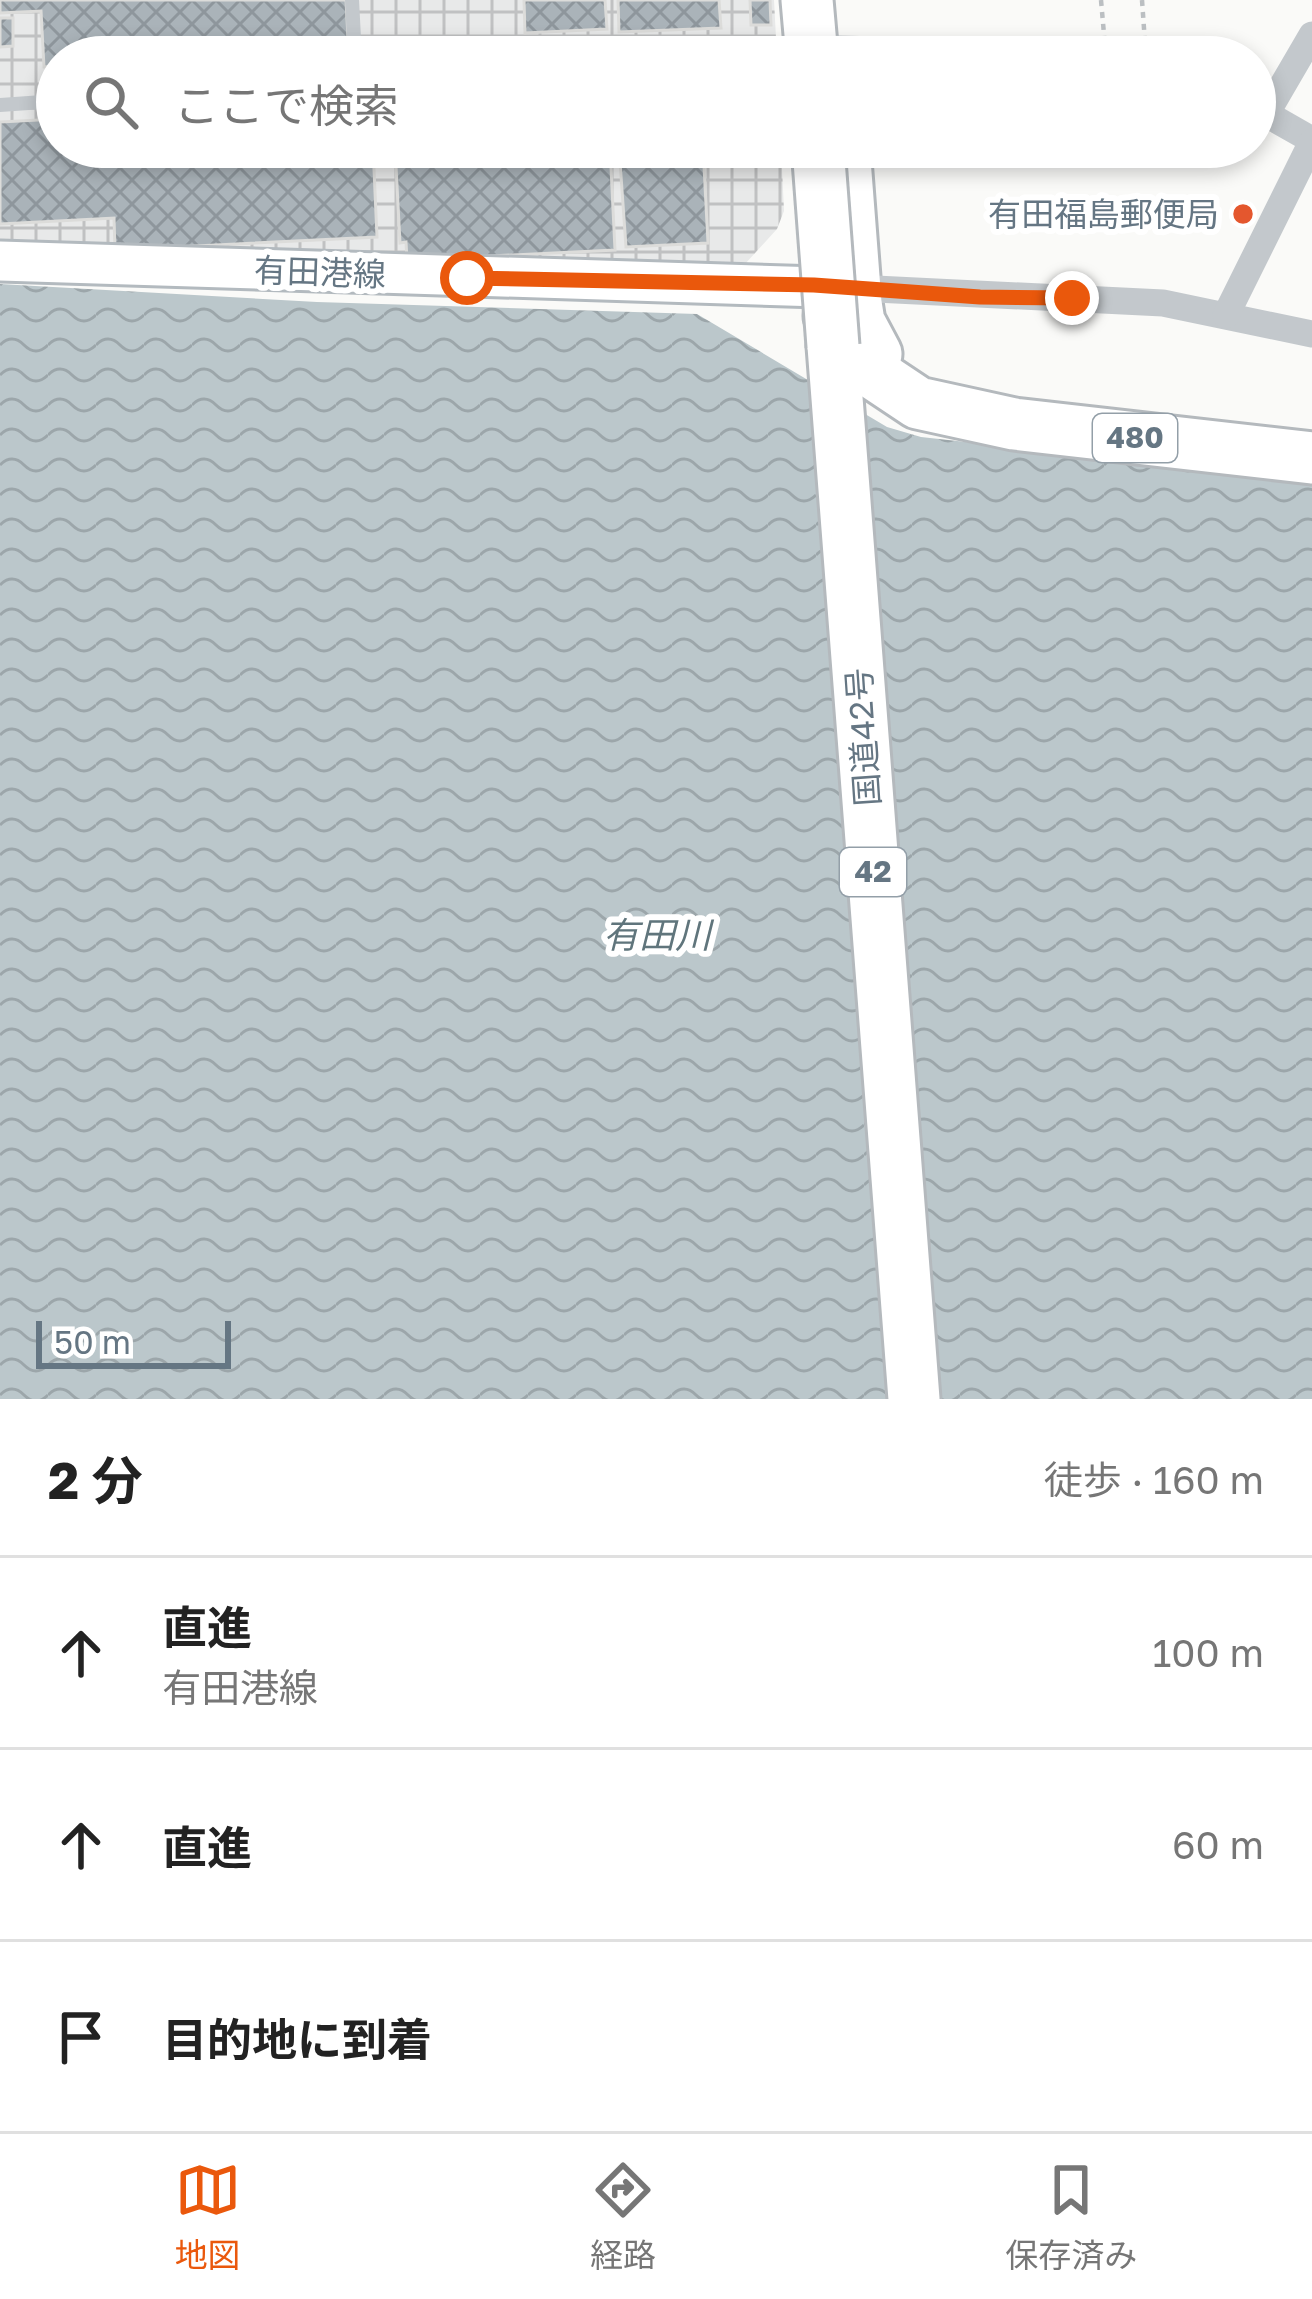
<!DOCTYPE html>
<html lang="ja">
<meta charset="utf-8">
<style>
body{margin:0;font-family:"Golos Text","Noto Sans JP",sans-serif;background:#f2f2f2;color:#222}
.scale{position:absolute;left:36px;bottom:30px;width:195px;box-sizing:border-box;padding-left:12px;border:6px solid #657683;border-top:0;font-size:33px;line-height:42px;white-space:nowrap;color:#657683;-webkit-text-stroke:9px #fff;paint-order:stroke}
.stop{position:absolute;width:36px;height:36px;margin:-27px;border:9px solid #ea580c;border-radius:50%;background:#fff}
.stop.end{background:#ea580c;border-color:#fff;box-shadow:0 3px 12px #0008}
.list{margin:0;padding:0;list-style:none}
h2{display:flex;justify-content:space-between;align-items:center;height:156px;margin:0;padding:0 48px;font-size:51px}
h2 small{font-size:39px;font-weight:400;color:#767676}
.list li{display:grid;grid-template-columns:78px 1fr auto;gap:36px;align-items:center;box-sizing:border-box;height:192px;padding:0 48px;border-top:3px solid #e0e0e0}
.list b{display:block;font-size:45px;white-space:nowrap}
.list p{margin:0;font-size:39px;white-space:nowrap;color:#767676}
.list em{font-size:39px;font-style:normal;color:#767676}
.icon{flex:none;width:66px;height:66px;fill:none;stroke:currentColor;stroke-width:2;stroke-linecap:round;stroke-linejoin:round}
.map{position:relative;flex:none;width:1312px;height:1399px;overflow:hidden}
.search{position:absolute;background:#fff;box-shadow:0 6px 18px #0003;left:36px;right:36px;top:36px;height:132px;display:flex;align-items:center;gap:30px;box-sizing:border-box;padding:0 42px;border-radius:66px;color:#767676;font-size:45px}
.sheet{height:732px;background:#fff}
nav{display:flex;justify-content:space-around;align-items:center;box-sizing:border-box;height:168px;border-top:3px solid #e0e0e0;background:#fff;font-size:33px;color:#767676}
nav a{display:grid;justify-items:center;gap:6px}
nav .on{color:#ea580c}
.map>svg:first-child{display:block}
.industrial{fill:url(#industrial-grid)}
.water{fill:url(#water-waves)}
.building{fill:url(#building-cross-hatch);stroke:#dcdcda;stroke-width:3}
.lines{fill:none;stroke-linecap:round;stroke-linejoin:round}
.secondary-casing{stroke:#b3babf;stroke-width:45}
.highway-casing{stroke:#b4b9bd;stroke-width:57}
.path{stroke:#bbbfc2;stroke-width:4.5;stroke-dasharray:6 6;stroke-linecap:butt}
.lane{stroke:#c3c8cc;stroke-width:14}
.street{stroke:#c3c8cc;stroke-width:27}
.secondary{stroke:#fff;stroke-width:39}
.highway{stroke:#fff;stroke-width:51}
.highway-bridge-casing{stroke:#b4b9bd;stroke-width:57;stroke-linecap:butt}
.highway-bridge{stroke:#fff;stroke-width:51}
.route{stroke:#ea580c;stroke-width:15}
.poi-dot{fill:#e4572e;stroke:#fff;stroke-width:4.5}
.labels{text-anchor:middle;stroke-width:12;stroke-linejoin:round;paint-order:stroke}
.shield{fill:#fff;stroke:#939fa8;stroke-width:3}
.shield-label{font-size:30px;font-weight:bold;fill:#657683}
.poi-label{font-size:33px;fill:#657683;stroke:#fff;text-anchor:end}
.street-label{font-size:33px;fill:#657683;stroke:#fff}
.water-label{font-size:36px;font-style:italic;fill:#60757c;stroke:#fff}
</style>
<div class="map">
<svg width="1312" height="1399" viewBox="0 0 1312 1399">
<defs>
<pattern id="industrial-grid" width="8" height="8" patternUnits="userSpaceOnUse" patternTransform="scale(3)"><rect width="8" height="8" fill="#e8e9e9"/><path d="M0 4h8M4 0v8" fill="none" stroke="#c0c1c2"/></pattern>
<pattern id="water-waves" width="16" height="10" patternUnits="userSpaceOnUse" patternTransform="scale(3)"><rect width="16" height="10" fill="#bbc7cb"/><path d="M0 5q4-4 8 0t8 0" fill="none" stroke="#9ca6aa"/></pattern>
<pattern id="building-cross-hatch" width="8" height="8" patternUnits="userSpaceOnUse" patternTransform="scale(3)"><rect width="8" height="8" fill="#aab3b9"/><path d="M0 0l8 8M0 8l8-8" fill="none" stroke="#8e969c"/></pattern>
</defs>
<rect width="100%" height="100%" fill="#fafaf8"/>
<path class="industrial" d="M0 0H774L777 57H57V147H781L784 211 777 229 745 264H415L0 247Z"/>
<path class="water" d="M0 284 317 302 697 314 887 427 921 437 1312 480V1399H0Z"/>
<g class="building">
<path d="M0 0H346L349 57H57V66L44 67 41 11 0 13Z"/>
<path d="M524 0H605L607 29 525 33Z"/>
<path d="M618 0H719L721 28 619 32Z"/>
<path d="M750 0H770L771 25H751Z"/>
<path d="M0 18H13V46L0 47Z"/>
<path d="M57 119V147H373L377 237 115 250 114 218 0 224V122Z"/>
<path d="M395 147H610L615 250 407 260 406 242 400 243Z"/>
<path d="M619 147H703L708 243 626 247Z"/>
</g>
<g class="lines">
<g class="secondary-casing">
<path id="secondary" d="M0 261 852 288"/>
</g>
<g class="highway-casing">
<g id="highway">
<path d="M807 0 812 57"/>
<path d="M844 147 856 303 859 322 876 354"/>
<path d="M830 316 873 373 918 403 1014 424 1312 458"/>
<path d="M833 346 914 1399"/>
</g>
</g>
<g class="path">
<path d="M1101 0 1106 57"/>
<path d="M1142 0 1146 57"/>
</g>
<g class="lane">
<path d="M352 0 355 57"/>
<path d="M0 105 57 101"/>
</g>
<g class="street">
<path d="M837 49 882 50 908 57"/>
<path d="M1255 110 1261 111 1273 102 1312 35"/>
<path d="M1261 111 1312 140"/>
<path d="M855 288 1163 303 1312 334"/>
<path d="M1226 315 1312 142"/>
</g>
<use href="#secondary" class="secondary"/>
<use href="#highway" class="highway"/>
<g class="highway-bridge-casing">
<path id="highway-bridge" d="M818 147 833 346"/>
</g>
<use href="#highway-bridge" class="highway-bridge"/>
</g>
<g class="lines">
<path class="route" d="M467 278 814 285 980 297 1072 298"/>
</g>
<circle class="poi-dot" cx="1243" cy="214" r="12"/>
<g class="labels">
<g class="shield">
<rect x="1093" y="414" width="84" height="48" rx="9"/>
<rect x="840" y="848" width="66" height="48" rx="9"/>
</g>
<g class="shield-label">
<text x="1135" y="448">480</text>
<text x="873" y="882">42</text>
</g>
<g class="poi-label">
<text x="1219" y="226">有田福島郵便局</text>
</g>
<g class="street-label">
<text transform="translate(320 272) rotate(2)" y="12">有田港線</text>
<text transform="translate(863 737) rotate(-94)" y="12">国道42号</text>
</g>
<g class="water-label">
<text x="657" y="948">有田川</text>
</g>
</g>
</svg>
<div class="scale">50 m</div>
<div class="stop" style="left:467px;top:278px"></div>
<div class="stop end" style="left:1072px;top:298px"></div>
<div class="search"><svg class="icon" aria-label="search" viewBox="0 0 24 24"><circle cx="10" cy="10" r="6"/><path d="M15 15l6 6"/></svg>ここで検索</div>
</div>
<section class="sheet">
<h2>2 分<small>徒歩 · 160 m</small></h2>
<ul class="list">
<li><svg class="icon" aria-label="ahead" viewBox="0 0 24 24"><path d="M12 20V5M6 11l6-6 6 6"/></svg><div><b>直進</b><p>有田港線</p></div><em>100 m</em></li>
<li><svg class="icon" aria-label="ahead" viewBox="0 0 24 24"><path d="M12 20V5M6 11l6-6 6 6"/></svg><div><b>直進</b></div><em>60 m</em></li>
<li><svg class="icon" aria-label="arrive" viewBox="0 0 24 24"><path d="M6 21V4h12l-3 4 3 4H6"/></svg><div><b>目的地に到着</b></div></li>
</ul>
</section>
<nav>
<a class="on"><svg class="icon" aria-label="map" viewBox="0 0 24 24"><path d="M3 6l6-2 6 2 6-2v14l-6 2-6-2-6 2zM9 4v14M15 6v14"/></svg>地図</a>
<a><svg class="icon" aria-label="directions" viewBox="0 0 24 24"><path d="M12 3l9 9-9 9-9-9zM9 14v-3h6M13 9l2 2-2 2"/></svg>経路</a>
<a><svg class="icon" aria-label="saved" viewBox="0 0 24 24"><path d="M7 4h10v16l-5-4-5 4z"/></svg>保存済み</a>
</nav>
